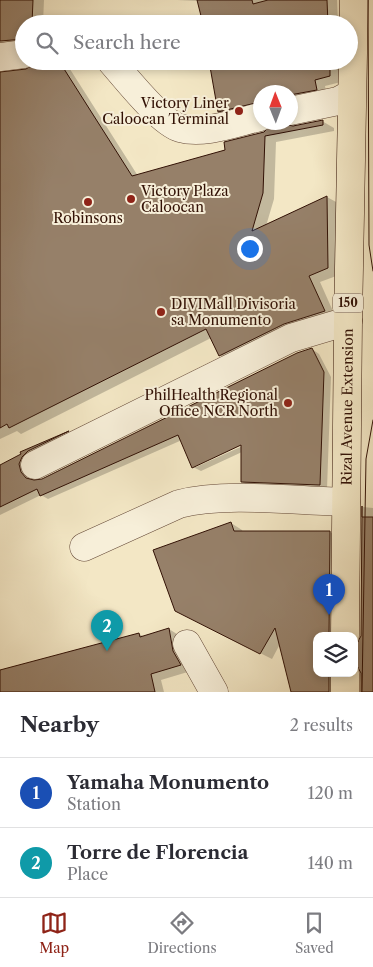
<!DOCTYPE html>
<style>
body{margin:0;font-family:"Libre Caslon Text",serif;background:#f7f7f7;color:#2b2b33}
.controls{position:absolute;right:15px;bottom:15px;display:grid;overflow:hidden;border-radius:10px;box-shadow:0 2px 8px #0003}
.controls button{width:45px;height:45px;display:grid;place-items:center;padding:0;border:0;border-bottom:1px solid #e1e1e2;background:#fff;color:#2b2b33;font:25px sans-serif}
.compass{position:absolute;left:253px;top:85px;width:45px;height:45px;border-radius:50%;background:#fff;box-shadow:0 2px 8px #0003;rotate:359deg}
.you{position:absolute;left:249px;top:248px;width:18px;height:18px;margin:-12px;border:4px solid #fff;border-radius:50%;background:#1a73e8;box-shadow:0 0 0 8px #1a73e833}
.badge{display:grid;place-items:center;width:32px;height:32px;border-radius:50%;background:#8f2418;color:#fff;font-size:16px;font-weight:700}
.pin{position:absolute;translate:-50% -41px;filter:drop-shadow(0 1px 2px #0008)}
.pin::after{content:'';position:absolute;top:26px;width:18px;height:15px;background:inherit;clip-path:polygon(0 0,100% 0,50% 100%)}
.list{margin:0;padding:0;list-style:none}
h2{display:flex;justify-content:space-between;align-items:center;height:65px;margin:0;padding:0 20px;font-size:21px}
h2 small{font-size:16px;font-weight:400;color:#7c7c81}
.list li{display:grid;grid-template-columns:32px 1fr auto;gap:15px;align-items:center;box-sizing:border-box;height:70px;padding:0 20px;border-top:1px solid #e1e1e2}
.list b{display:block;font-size:19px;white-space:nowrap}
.list p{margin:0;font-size:16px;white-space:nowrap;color:#7c7c81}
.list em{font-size:16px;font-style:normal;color:#7c7c81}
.icon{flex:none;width:28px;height:28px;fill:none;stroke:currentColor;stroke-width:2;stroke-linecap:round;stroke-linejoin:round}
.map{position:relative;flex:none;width:373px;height:692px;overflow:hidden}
.search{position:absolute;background:#fff;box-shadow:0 2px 8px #0003;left:15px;right:15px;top:15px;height:55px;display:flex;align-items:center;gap:12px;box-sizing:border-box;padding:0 18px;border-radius:28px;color:#7c7c81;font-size:19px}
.sheet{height:205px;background:#fff}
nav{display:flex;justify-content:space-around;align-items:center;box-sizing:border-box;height:70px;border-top:1px solid #e1e1e2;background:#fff;font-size:14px;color:#7c7c81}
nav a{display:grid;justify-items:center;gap:2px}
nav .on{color:#8f2418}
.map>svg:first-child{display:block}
.shadow{fill:#0003;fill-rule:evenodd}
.building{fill:#968069;stroke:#321105}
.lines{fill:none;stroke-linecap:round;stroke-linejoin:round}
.minor-casing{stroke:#624635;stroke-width:29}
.major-casing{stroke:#321105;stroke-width:29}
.minor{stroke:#f7efd9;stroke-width:28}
.major{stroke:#f3e7c5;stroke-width:28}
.tram{stroke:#321105;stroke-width:1}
.poi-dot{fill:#8f2418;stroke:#f7efd9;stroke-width:2}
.labels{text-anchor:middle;stroke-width:4;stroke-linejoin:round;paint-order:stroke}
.shield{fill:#f7efd9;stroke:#6d5445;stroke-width:1}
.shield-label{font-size:12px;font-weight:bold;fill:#321105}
.poi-label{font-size:14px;fill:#321105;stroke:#f7efd9;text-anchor:end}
.street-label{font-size:14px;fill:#321105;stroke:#f7efd9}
</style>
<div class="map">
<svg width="373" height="692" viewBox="0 0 373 692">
<rect width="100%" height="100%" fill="#f3e7c5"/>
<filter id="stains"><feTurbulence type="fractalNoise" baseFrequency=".004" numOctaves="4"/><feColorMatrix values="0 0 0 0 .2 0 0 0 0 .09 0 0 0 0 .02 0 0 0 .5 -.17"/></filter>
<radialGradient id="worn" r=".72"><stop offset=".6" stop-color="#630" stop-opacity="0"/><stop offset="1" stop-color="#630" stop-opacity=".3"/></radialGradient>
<g class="shadow">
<path d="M0 0H44L43 24H24V46L0 53Z"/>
<path d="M177 0H337L338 24H203L199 1Z"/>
<path d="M49 61H59L68 66 138 176 227 150 225 143 271 130 276 122H285L288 127 322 121 334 128V131L276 142 274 199 266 226 327 197 338 203 339 275 320 282 336 318 231 362 220 355 211 338 21 434 17 431 0 439V74L26 71 37 63Z"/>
<path d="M210 61H340L341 82 325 86 327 96 290 106V92H260V110L230 117 219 111Z"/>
<path d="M312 349 319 354 331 377 327 489 249 486 242 482V452L201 471 193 467 182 440 48 499 41 495 0 515V467L23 455 22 453 69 432 75 436 27 469 31 481 42 480ZM246 442 247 444 196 467V465Z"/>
<path d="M363 507 373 508V692H362L359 664H354V650L362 636Z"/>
<path d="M231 523 242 530 243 533 330 532 341 538 340 636H317V673H342L341 692H292L280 644 272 659 188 617Z"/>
<path d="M169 629 180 636 191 671 161 680 164 692H0V672L139 634 145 637Z"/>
</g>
<g class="building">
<path d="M0 0H33L32 24H24V39L0 41Z"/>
<path d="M197 0H252L253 4 268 0H327L328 24H203Z"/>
<path d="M59 61 132 176 225 150 224 142 264 132 274 122 293 126 323 120V125L265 136 263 193 252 231 327 196 328 268 309 276 325 311 284 324 219 356 206 329 9 428 7 424 0 428V72L26 69 37 62Z"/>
<path d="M209 61H330V76L315 80 317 90 290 95V92H260V102L218 112Z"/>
<path d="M312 348 324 372 320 485 241 482V445L192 468 178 435 40 496 37 489 0 507V465L21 454 20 452 69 431 28 451 22 457 19 464 21 472 26 478 34 480 42 479 297 353Z"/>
<path d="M362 506V517H373V692H361V673L354 661V648L361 636Z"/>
<path d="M231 522 234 531H330L329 636H317V673H329V692H291L275 628 260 654 175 611 153 550Z"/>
<path d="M169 628 173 651 181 665 151 674 155 692H0V670L139 633 140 637Z"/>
</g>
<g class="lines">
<g class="minor-casing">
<g id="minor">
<path d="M0 57 24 54"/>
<path d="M111 61C125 77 161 123 180 128 204 135 237 122 260 117"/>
<path d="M290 111 338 101 351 94"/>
<path d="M35 465 291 338 348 321"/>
<path d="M84 547 179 504C227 492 295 501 346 502"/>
<path d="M187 644 214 692"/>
</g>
</g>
<g class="major-casing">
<g id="major">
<path id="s1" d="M345 636 348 321 354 0"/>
<path d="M345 692V673"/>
</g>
</g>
<use href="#minor" class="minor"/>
<use href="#major" class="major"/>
<g class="tram">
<path d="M368 0 369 245 373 271"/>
<path d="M362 692 366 459 373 420"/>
</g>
</g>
<g class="poi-dot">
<circle cx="239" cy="111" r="5"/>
<circle cx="131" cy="199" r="5"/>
<circle cx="88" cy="202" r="5"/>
<circle cx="161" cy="312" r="5"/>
<circle cx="288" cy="403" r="5"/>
</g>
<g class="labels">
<rect class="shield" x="333" y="293.5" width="30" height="19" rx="4"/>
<g class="shield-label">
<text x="348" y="307">150</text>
</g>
<g class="poi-label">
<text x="229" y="108">Victory Liner<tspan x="229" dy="16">Caloocan Terminal</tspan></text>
<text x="141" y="196" text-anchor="start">Victory Plaza<tspan x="141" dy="16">Caloocan</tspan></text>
<text x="88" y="223" text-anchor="middle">Robinsons</text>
<text x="171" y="309" text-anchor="start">DIVIMall Divisoria<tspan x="171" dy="16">sa Monumento</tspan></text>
<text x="278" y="400">PhilHealth Regional<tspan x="278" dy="16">Office NCR North</tspan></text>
</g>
<g class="street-label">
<text dy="5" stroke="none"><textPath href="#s1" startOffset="229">Rizal Avenue Extension</textPath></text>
</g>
</g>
<rect width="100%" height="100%" filter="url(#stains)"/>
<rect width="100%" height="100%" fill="url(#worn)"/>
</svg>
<div class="controls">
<button><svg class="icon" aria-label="layers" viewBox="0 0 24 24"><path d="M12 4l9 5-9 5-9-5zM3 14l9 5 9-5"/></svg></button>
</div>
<svg class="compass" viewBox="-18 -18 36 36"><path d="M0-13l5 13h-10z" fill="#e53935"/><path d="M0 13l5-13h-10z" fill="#7c7c81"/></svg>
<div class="you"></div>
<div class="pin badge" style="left:329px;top:615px;background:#1a4fb4">1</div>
<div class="pin badge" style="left:107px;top:651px;background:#0f9aa8">2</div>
<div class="search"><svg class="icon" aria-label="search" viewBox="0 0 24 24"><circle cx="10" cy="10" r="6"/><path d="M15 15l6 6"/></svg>Search here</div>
</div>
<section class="sheet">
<h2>Nearby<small>2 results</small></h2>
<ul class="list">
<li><span class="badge" style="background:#1a4fb4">1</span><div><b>Yamaha Monumento</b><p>Station</p></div><em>120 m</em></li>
<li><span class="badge" style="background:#0f9aa8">2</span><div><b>Torre de Florencia</b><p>Place</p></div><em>140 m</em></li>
</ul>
</section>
<nav>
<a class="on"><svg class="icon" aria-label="map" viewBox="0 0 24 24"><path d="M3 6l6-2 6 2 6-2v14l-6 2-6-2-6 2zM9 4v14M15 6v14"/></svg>Map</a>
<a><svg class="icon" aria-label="directions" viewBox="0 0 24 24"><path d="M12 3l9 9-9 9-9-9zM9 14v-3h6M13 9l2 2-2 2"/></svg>Directions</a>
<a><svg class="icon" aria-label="saved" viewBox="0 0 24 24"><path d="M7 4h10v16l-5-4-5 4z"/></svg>Saved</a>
</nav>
